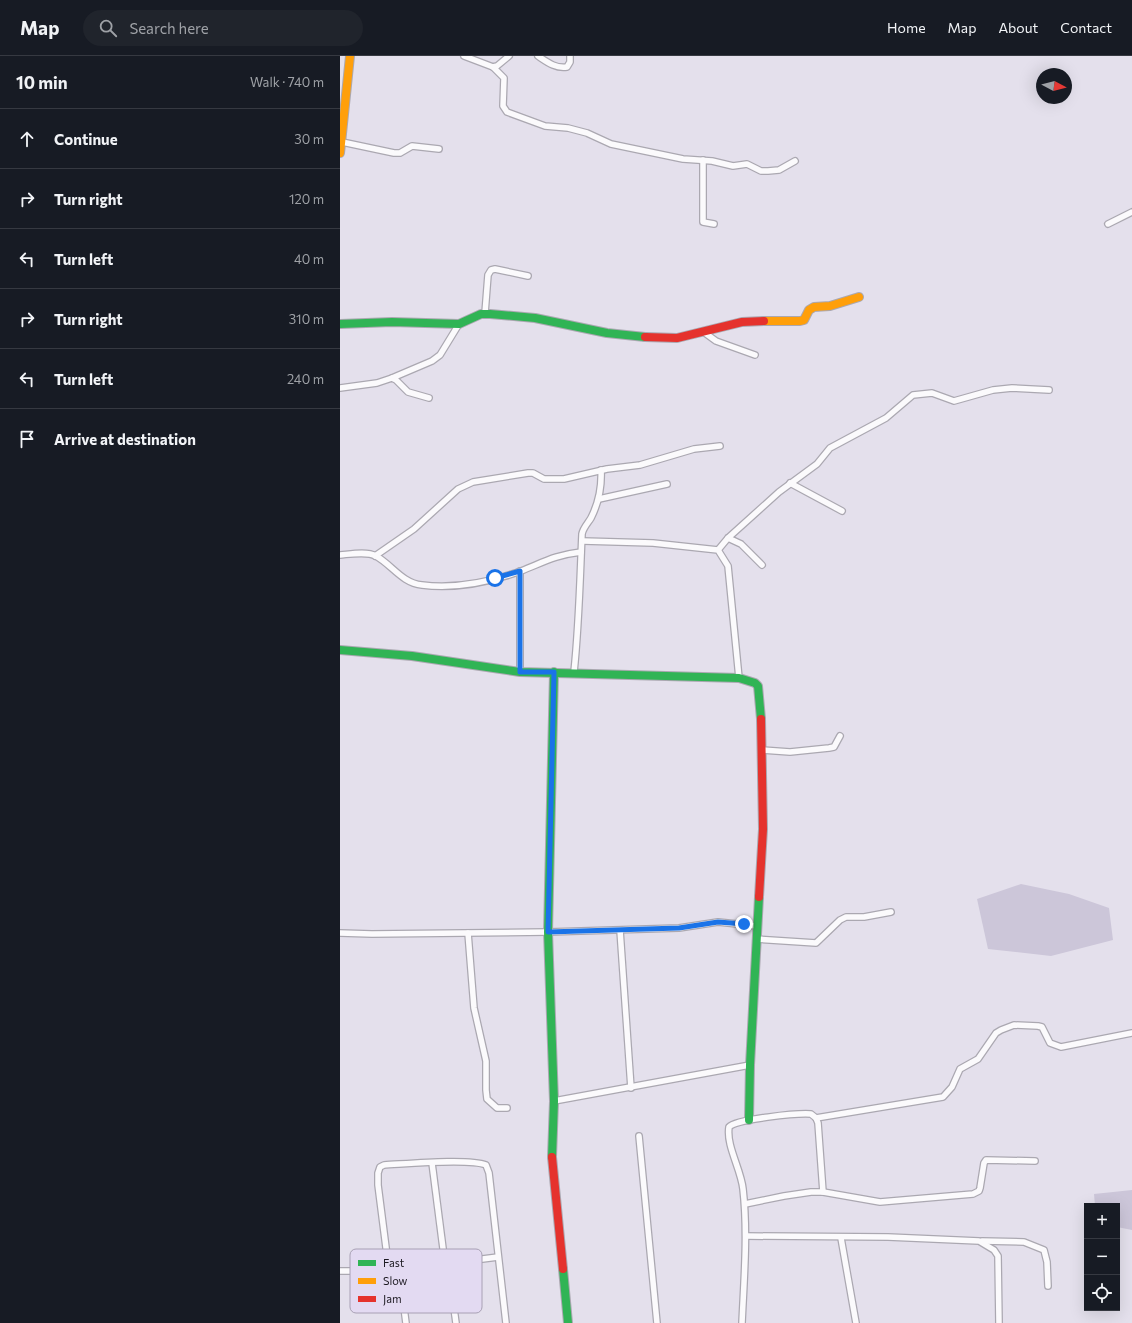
<!DOCTYPE html>
<meta charset="utf-8">
<style>
body{margin:0;font-family:Commissioner,sans-serif;background:#20242c;color:#f1f3f6}
.controls{position:absolute;right:12px;bottom:12px;display:grid;overflow:hidden;border-radius:0px;box-shadow:0 4px 16px #0002}
.controls button{width:36px;height:36px;display:grid;place-items:center;padding:0;border:0;border-bottom:1px solid #363941;background:#171b24;color:#f1f3f6;font:20px sans-serif}
.compass{position:absolute;left:696px;top:12px;width:36px;height:36px;border-radius:50%;background:#171b24;box-shadow:0 4px 16px #0002;rotate:97deg}
.stop{position:absolute;width:12px;height:12px;margin:-9px;border:3px solid #1a73e8;border-radius:50%;background:#fff}
.stop.end{background:#1a73e8;border-color:#fff;box-shadow:0 1px 4px #0008}
.list{margin:0;padding:0;list-style:none}
h2{display:flex;justify-content:space-between;align-items:center;height:52px;margin:0;padding:0 16px;font-size:17px}
h2 small{font-size:13px;font-weight:400;color:#9ea1a6}
.list li{display:grid;grid-template-columns:26px 1fr auto;gap:12px;align-items:center;box-sizing:border-box;height:60px;padding:0 16px;border-top:1px solid #363941}
.list b{display:block;font-size:15px;white-space:nowrap}
.list em{font-size:13px;font-style:normal;color:#9ea1a6}
.icon{flex:none;width:22px;height:22px;fill:none;stroke:currentColor;stroke-width:2;stroke-linecap:round;stroke-linejoin:round}
.map{position:relative;flex:none;width:792px;height:1267px;overflow:hidden}
header{display:flex;align-items:center;gap:24px;box-sizing:border-box;height:56px;padding:0 20px;background:#171b24;border-bottom:1px solid #363941}
header strong{font-size:19px}
nav{display:flex;gap:22px;margin-inline-start:auto;font-size:14px}
.search{width:280px;height:36px;background:#20242c;display:flex;align-items:center;gap:10px;box-sizing:border-box;padding:0 14px;border-radius:22px;color:#9ea1a6;font-size:15px}
main{display:flex}
aside{flex:1;background:#171b24}
.map>svg:first-child{display:block}
.green{fill:#ccc6d9}
.lines{fill:none;stroke-linecap:round;stroke-linejoin:round}
.street-casing{stroke:#aba8b1;stroke-width:8}
.fast-casing{stroke:#aba8b1;stroke-width:10}
.slow-casing{stroke:#aba8b1;stroke-width:10}
.jam-casing{stroke:#aba8b1;stroke-width:10}
.street{stroke:#fbfafc;stroke-width:5.5}
.fast{stroke:#30b455;stroke-width:8}
.slow{stroke:#ff9f0a;stroke-width:8}
.jam{stroke:#e5322d;stroke-width:8}
.route{stroke:#1a73e8;stroke-width:5}
.key{fill:#e3daf2;stroke:#a8a0b4;stroke-width:1}
.key-label{font-size:11px;fill:#1d1a22}
</style>
<header>
<strong>Map</strong>
<div class="search"><svg class="icon" aria-label="search" viewBox="0 0 24 24"><circle cx="10" cy="10" r="6"/><path d="M15 15l6 6"/></svg>Search here</div>
<nav><a>Home</a><a>Map</a><a>About</a><a>Contact</a></nav>
</header>
<main>
<aside>
<h2>10 min<small>Walk · 740 m</small></h2>
<ul class="list">
<li><svg class="icon" aria-label="ahead" viewBox="0 0 24 24"><path d="M12 20V5M6 11l6-6 6 6"/></svg><div><b>Continue</b></div><em>30 m</em></li>
<li><svg class="icon" aria-label="right" viewBox="0 0 24 24"><path d="M7 20v-9h11M14 6l5 5-5 5"/></svg><div><b>Turn right</b></div><em>120 m</em></li>
<li><svg class="icon" aria-label="left" viewBox="0 0 24 24"><path d="M17 20v-9H6M10 6l-5 5 5 5"/></svg><div><b>Turn left</b></div><em>40 m</em></li>
<li><svg class="icon" aria-label="right" viewBox="0 0 24 24"><path d="M7 20v-9h11M14 6l5 5-5 5"/></svg><div><b>Turn right</b></div><em>310 m</em></li>
<li><svg class="icon" aria-label="left" viewBox="0 0 24 24"><path d="M17 20v-9H6M10 6l-5 5 5 5"/></svg><div><b>Turn left</b></div><em>240 m</em></li>
<li><svg class="icon" aria-label="arrive" viewBox="0 0 24 24"><path d="M6 21V4h12l-3 4 3 4H6"/></svg><div><b>Arrive at destination</b></div></li>
</ul>
</aside>
<div class="map">
<svg width="792" height="1267" viewBox="0 0 792 1267">
<rect width="100%" height="100%" fill="#e4e0ec"/>
<g class="green">
<path d="M681 828 729 838 769 852 773 884 711 900 648 893 637 843Z"/>
<path d="M792 1134V1174L777 1171V1150H755L754 1138Z"/>
</g>
<g class="lines">
<g class="street-casing">
<g id="street">
<path d="M124 0 153 11 157 10 169 0"/>
<path d="M198 0C207 6 216 13 227 11L230 6V0"/>
<path d="M153 11 164 22 163 50 167 56 205 70 228 72 247 77 271 88 343 103 372 105 393 110 407 108 421 115H428L439 114 455 105"/>
<path d="M2 86 54 97H60L72 90 99 93"/>
<path d="M363 104V166L374 168"/>
<path d="M768 168 792 156"/>
<path d="M145 257 148 219 151 214 155 213 188 220"/>
<path d="M365 277 376 285 415 299"/>
<path d="M52 322 92 305 100 299 119 268"/>
<path d="M0 332 37 327 52 322 56 324 68 336 89 342"/>
<path d="M450 427 502 455"/>
<path d="M259 443 327 428"/>
<path d="M388 482 401 488 422 509"/>
<path d="M243 485 313 487 378 494 388 510 399 622"/>
<path d="M378 494 388 482 439 436 477 408 490 392 546 362 573 339 592 337 614 345 653 334 672 332 709 334"/>
<path d="M0 499C11 498 27 495 36 500 52 509 62 527 82 529 114 533 150 526 181 515 204 506 215 499 241 496"/>
<path d="M35 500 74 473 118 433 133 426 188 417H193L204 423H224L267 413 300 409 354 393 380 390"/>
<path d="M180 616V515"/>
<path d="M234 616C239 570 240 523 242 478 243 472 248 467 251 462 259 446 262 432 261 414"/>
<path d="M422 694 450 696 489 692 494 691 500 680"/>
<path d="M280 874 291 1032"/>
<path d="M0 877 32 878 208 876 339 872 378 866 417 870"/>
<path d="M128 877 134 952 146 1005V1034L147 1043 157 1052H167"/>
<path d="M416 883 476 887 500 864 506 861H524L551 856"/>
<path d="M214 1045 410 1009"/>
<path d="M476 1062 603 1041 612 1031 620 1013 638 1003 656 977 661 974 674 969 698 970 702 971 710 987 721 991 792 977"/>
<path d="M299 1080 317 1267"/>
<path d="M92 1107 105 1208"/>
<path d="M405 1148 444 1140 471 1136H483L540 1146 633 1138 639 1135 640 1132 644 1107 646 1104 695 1105"/>
<path d="M406 1180 548 1181 639 1185 654 1194 658 1200 659 1267"/>
<path d="M501 1182 516 1267"/>
<path d="M642 1185 684 1186 704 1194 707 1206 708 1230"/>
<path d="M108 1208 116 1267"/>
<path d="M59 1213 66 1267"/>
<path d="M0 1215H49L158 1201"/>
<path d="M49 1215 38 1129V1117L40 1111 44 1109C65 1108 129 1102 146 1109L149 1117 166 1267"/>
<path d="M402 1267C404 1223 408 1177 403 1133 401 1113 386 1090 389 1071 396 1063 458 1057 471 1058L476 1062 478 1067 483 1136"/>
</g>
</g>
<g class="fast-casing">
<g id="fast">
<path d="M0 268 52 266 119 268 141 258H150L195 262 267 277 305 281"/>
<path d="M0 594 72 600 180 616 399 622 415 627 418 630 421 663"/>
<path d="M409 1064 410 1009 419 841"/>
<path d="M212 1101 214 1045 208 876 214 616"/>
<path d="M223 1213 228 1267"/>
</g>
</g>
<g class="slow-casing">
<g id="slow">
<path d="M0 97 10 0"/>
<path d="M424 265H460L464 264 469 254 474 251 490 250 519 241"/>
</g>
</g>
<g class="jam-casing">
<g id="jam">
<path d="M305 281 337 282 402 266 424 265"/>
<path d="M419 841 423 773 421 663"/>
<path d="M212 1101 223 1213"/>
</g>
</g>
<use href="#street" class="street"/>
<use href="#fast" class="fast"/>
<use href="#slow" class="slow"/>
<use href="#jam" class="jam"/>
</g>
<g class="lines">
<path class="route" d="M155 522 180 515V616H214L208 876 339 872 378 866 404 868"/>
</g>
<rect x="10" y="1193" width="132" height="64" rx="6" class="key"/>
<rect x="18" y="1204" width="18" height="6" fill="#30b455"/>
<rect x="18" y="1222" width="18" height="6" fill="#ff9f0a"/>
<rect x="18" y="1240" width="18" height="6" fill="#e5322d"/>
<g class="key-label">
<text x="43" y="1211">Fast</text>
<text x="43" y="1229">Slow</text>
<text x="43" y="1247">Jam</text>
</g>
</svg>
<div class="controls">
<button>+</button>
<button>−</button>
<button><svg class="icon" aria-label="locate" viewBox="0 0 24 24"><circle cx="12" cy="12" r="6"/><path d="M12 2v4M12 18v4M2 12h4M18 12h4"/></svg></button>
</div>
<svg class="compass" viewBox="-18 -18 36 36"><path d="M0-13l5 13h-10z" fill="#e53935"/><path d="M0 13l5-13h-10z" fill="#9ea1a6"/></svg>
<div class="stop" style="left:155px;top:522px"></div>
<div class="stop end" style="left:404px;top:868px"></div>
</div>
</main>
